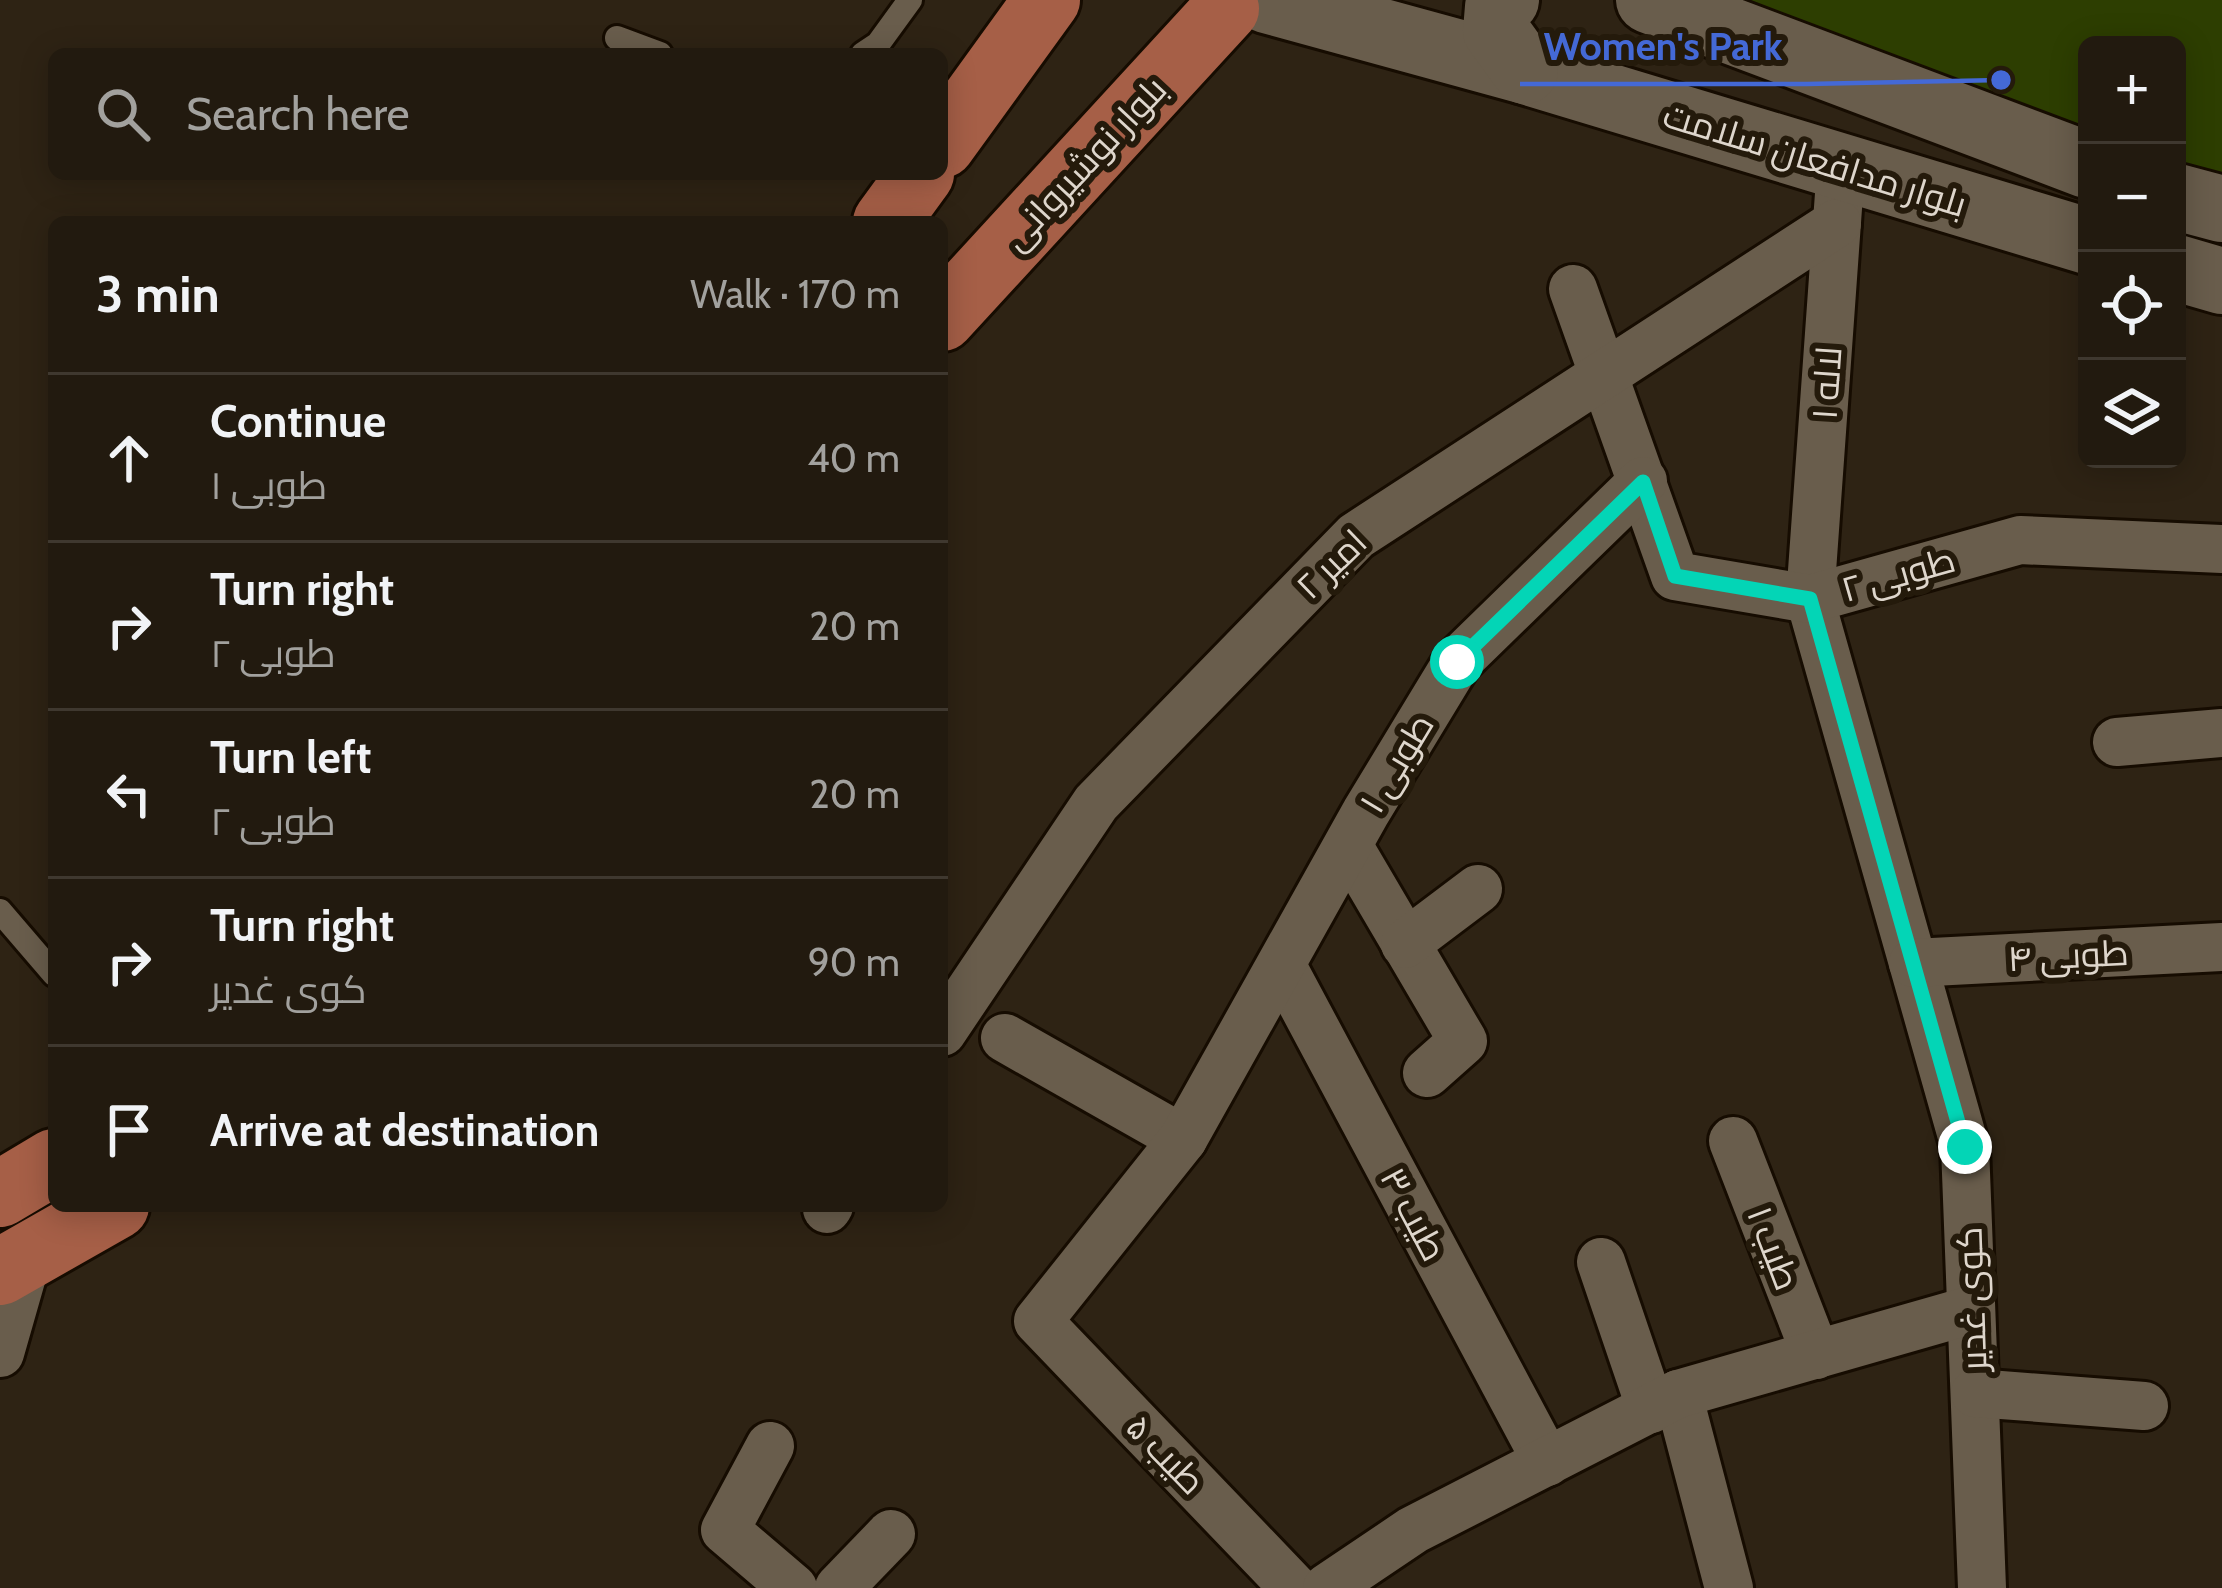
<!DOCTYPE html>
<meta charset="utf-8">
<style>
body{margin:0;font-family:Cabin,Cairo,sans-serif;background:#2e271d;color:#f1f3f6}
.controls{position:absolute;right:36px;top:36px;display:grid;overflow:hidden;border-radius:18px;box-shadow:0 6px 30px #0003}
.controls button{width:108px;height:108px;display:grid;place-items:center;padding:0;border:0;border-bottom:3px solid #3f382f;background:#221a0f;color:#f1f3f6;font:60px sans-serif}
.stop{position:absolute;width:36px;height:36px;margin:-27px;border:9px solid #03d5b6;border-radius:50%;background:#fff}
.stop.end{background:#03d5b6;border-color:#fff;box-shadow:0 3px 12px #0008}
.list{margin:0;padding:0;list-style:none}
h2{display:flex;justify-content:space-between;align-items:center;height:156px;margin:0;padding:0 48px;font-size:51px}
h2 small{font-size:39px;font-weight:400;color:#a2a19e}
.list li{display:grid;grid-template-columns:78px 1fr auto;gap:36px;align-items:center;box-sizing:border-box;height:168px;padding:0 48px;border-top:3px solid #3f382f}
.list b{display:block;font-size:45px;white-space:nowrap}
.list p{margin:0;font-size:39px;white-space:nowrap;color:#a2a19e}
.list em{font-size:39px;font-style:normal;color:#a2a19e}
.icon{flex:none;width:66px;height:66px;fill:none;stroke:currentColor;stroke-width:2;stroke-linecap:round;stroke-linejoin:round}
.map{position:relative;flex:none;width:2222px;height:1588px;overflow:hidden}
.search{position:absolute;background:#221a0f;box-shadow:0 6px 30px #0003;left:48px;top:48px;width:900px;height:132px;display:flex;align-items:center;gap:30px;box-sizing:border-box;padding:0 42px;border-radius:18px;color:#a2a19e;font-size:45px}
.panel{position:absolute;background:#221a0f;box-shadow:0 6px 30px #0003;left:48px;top:216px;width:900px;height:996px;border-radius:18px}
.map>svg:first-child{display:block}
.green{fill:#2d3e01}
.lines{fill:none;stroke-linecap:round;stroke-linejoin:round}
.lane-casing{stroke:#160c01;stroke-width:30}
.street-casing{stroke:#160c01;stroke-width:54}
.secondary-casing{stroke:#160c01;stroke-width:72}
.primary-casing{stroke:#160c01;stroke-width:72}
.lane{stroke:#695d4c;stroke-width:24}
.street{stroke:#695d4c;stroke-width:48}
.secondary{stroke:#695d4c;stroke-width:66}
.primary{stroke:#a65f47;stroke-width:66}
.route{stroke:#03d5b6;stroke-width:15}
.labels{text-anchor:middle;stroke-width:12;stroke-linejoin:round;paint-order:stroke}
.street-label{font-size:36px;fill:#ded6cc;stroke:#241a0b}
.leader{fill:none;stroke:#4469d6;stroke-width:4.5}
.callout-dot{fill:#4469d6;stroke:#241a0b;stroke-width:4.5}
.callout-label{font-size:39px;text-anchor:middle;font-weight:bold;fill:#4469d6;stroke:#241a0b;stroke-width:12;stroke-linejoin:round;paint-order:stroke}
</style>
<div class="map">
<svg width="2222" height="1588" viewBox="0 0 2222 1588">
<rect width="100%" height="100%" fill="#2e2314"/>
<path class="green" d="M1730 0H2222V183L2177 169V45H2087V142Z"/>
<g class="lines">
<g class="lane-casing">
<g id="lane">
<path d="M617 38 660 54"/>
<path d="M863 54 878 44 910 0"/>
<path d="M0 911 54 974"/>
</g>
</g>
<g class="street-casing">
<g id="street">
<path d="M1841 166 1810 599 1965 1147 1982 1588"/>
<path d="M1573 289 1675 576 1810 599 2020 540 2222 549"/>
<path d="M2117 742 2222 733"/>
<path d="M1349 847 1463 1041 1427 1073"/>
<path d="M1405 944 1478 889"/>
<path d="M1913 963 2222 947"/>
<path d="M1282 966 1547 1462"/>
<path d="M942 1032 1096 803 1356 536 1837 223"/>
<path d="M1005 1038 1183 1139"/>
<path d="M1733 1141 1816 1355"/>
<path d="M827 1209 829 1206"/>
<path d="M1601 1262 1651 1409"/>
<path d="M0 1353 28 1255"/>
<path d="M1975 1393 2144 1406"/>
<path d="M1678 1394 1729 1588"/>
<path d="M770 1446 725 1530 793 1588"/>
<path d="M839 1588 891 1534"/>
<path d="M1294 1588 1038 1321 1183 1139 1366 812 1457 662 1643 481"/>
<path d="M1327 1588 1413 1530 1678 1394 1971 1310"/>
</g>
</g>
<g class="secondary-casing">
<g id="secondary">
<path d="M1266 0 1525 71 2087 241"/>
<path d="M1506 0 1498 7 1496 31 1525 71"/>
<path d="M1649 0 2087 165"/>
<path d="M2177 197 2222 209"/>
<path d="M2177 268 2222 281"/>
</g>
</g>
<g class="primary-casing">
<g id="primary">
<path d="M942 145 1047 0"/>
<path d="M886 222 921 174"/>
<path d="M942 318 1226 9"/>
<path d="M0 1194 54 1162"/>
<path d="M0 1272 116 1206"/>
</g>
</g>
<use href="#lane" class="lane"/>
<use href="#street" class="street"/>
<use href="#secondary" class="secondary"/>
<use href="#primary" class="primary"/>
</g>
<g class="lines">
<path class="route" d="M1457 662 1643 482 1675 576 1810 599 1965 1147"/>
</g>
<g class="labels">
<g class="street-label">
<text transform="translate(1815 159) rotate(17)" y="13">بلوار مدافعان سلامت</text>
<text transform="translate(1084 163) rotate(-47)" y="13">بلوار نوشیروانی</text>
<text transform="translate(1826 383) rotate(-86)" y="13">لاله ۱</text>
<text transform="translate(1331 564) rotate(-44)" y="13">امیر ۲</text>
<text transform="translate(1898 574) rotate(-16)" y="13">طوبی ۲</text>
<text transform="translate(1396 763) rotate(-59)" y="13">طوبی ۱</text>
<text transform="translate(2068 955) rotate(-3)" y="13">طوبی ۴</text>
<text transform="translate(1414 1214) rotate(62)" y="13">طیب ۳</text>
<text transform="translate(1774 1248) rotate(69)" y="13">طیب ۱</text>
<text transform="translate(1971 1299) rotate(-92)" y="13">کوی غدیر</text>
<text transform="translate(1166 1454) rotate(46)" y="13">طیب ۵</text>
</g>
</g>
<path class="leader" d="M2001 80L1807 84H1520"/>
<circle class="callout-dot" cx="2001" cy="80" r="12"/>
<g class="callout-label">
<text x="1663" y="60">Women's Park</text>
</g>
</svg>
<div class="controls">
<button>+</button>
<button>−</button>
<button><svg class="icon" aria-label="locate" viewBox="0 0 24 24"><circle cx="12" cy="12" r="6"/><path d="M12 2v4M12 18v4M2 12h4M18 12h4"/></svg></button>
<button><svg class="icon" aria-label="layers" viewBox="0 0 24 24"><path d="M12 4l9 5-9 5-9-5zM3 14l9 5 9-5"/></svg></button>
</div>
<div class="stop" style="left:1457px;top:662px"></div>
<div class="stop end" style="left:1965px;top:1147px"></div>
<div class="search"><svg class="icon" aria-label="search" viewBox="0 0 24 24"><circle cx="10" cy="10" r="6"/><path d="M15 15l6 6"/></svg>Search here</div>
<section class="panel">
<h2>3 min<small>Walk · 170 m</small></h2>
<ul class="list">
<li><svg class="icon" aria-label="ahead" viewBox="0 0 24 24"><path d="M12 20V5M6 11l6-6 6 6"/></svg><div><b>Continue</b><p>طوبی ۱</p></div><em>40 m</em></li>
<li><svg class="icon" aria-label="right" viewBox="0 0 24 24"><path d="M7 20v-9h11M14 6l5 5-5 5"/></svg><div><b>Turn right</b><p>طوبی ۲</p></div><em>20 m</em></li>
<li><svg class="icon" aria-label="left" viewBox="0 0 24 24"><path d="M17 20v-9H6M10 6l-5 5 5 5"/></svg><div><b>Turn left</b><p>طوبی ۲</p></div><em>20 m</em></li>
<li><svg class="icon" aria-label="right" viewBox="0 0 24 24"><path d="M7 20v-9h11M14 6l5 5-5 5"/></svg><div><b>Turn right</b><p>کوی غدیر</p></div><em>90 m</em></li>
<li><svg class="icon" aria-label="arrive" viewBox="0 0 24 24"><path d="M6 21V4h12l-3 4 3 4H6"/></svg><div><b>Arrive at destination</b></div></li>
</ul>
</section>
</div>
